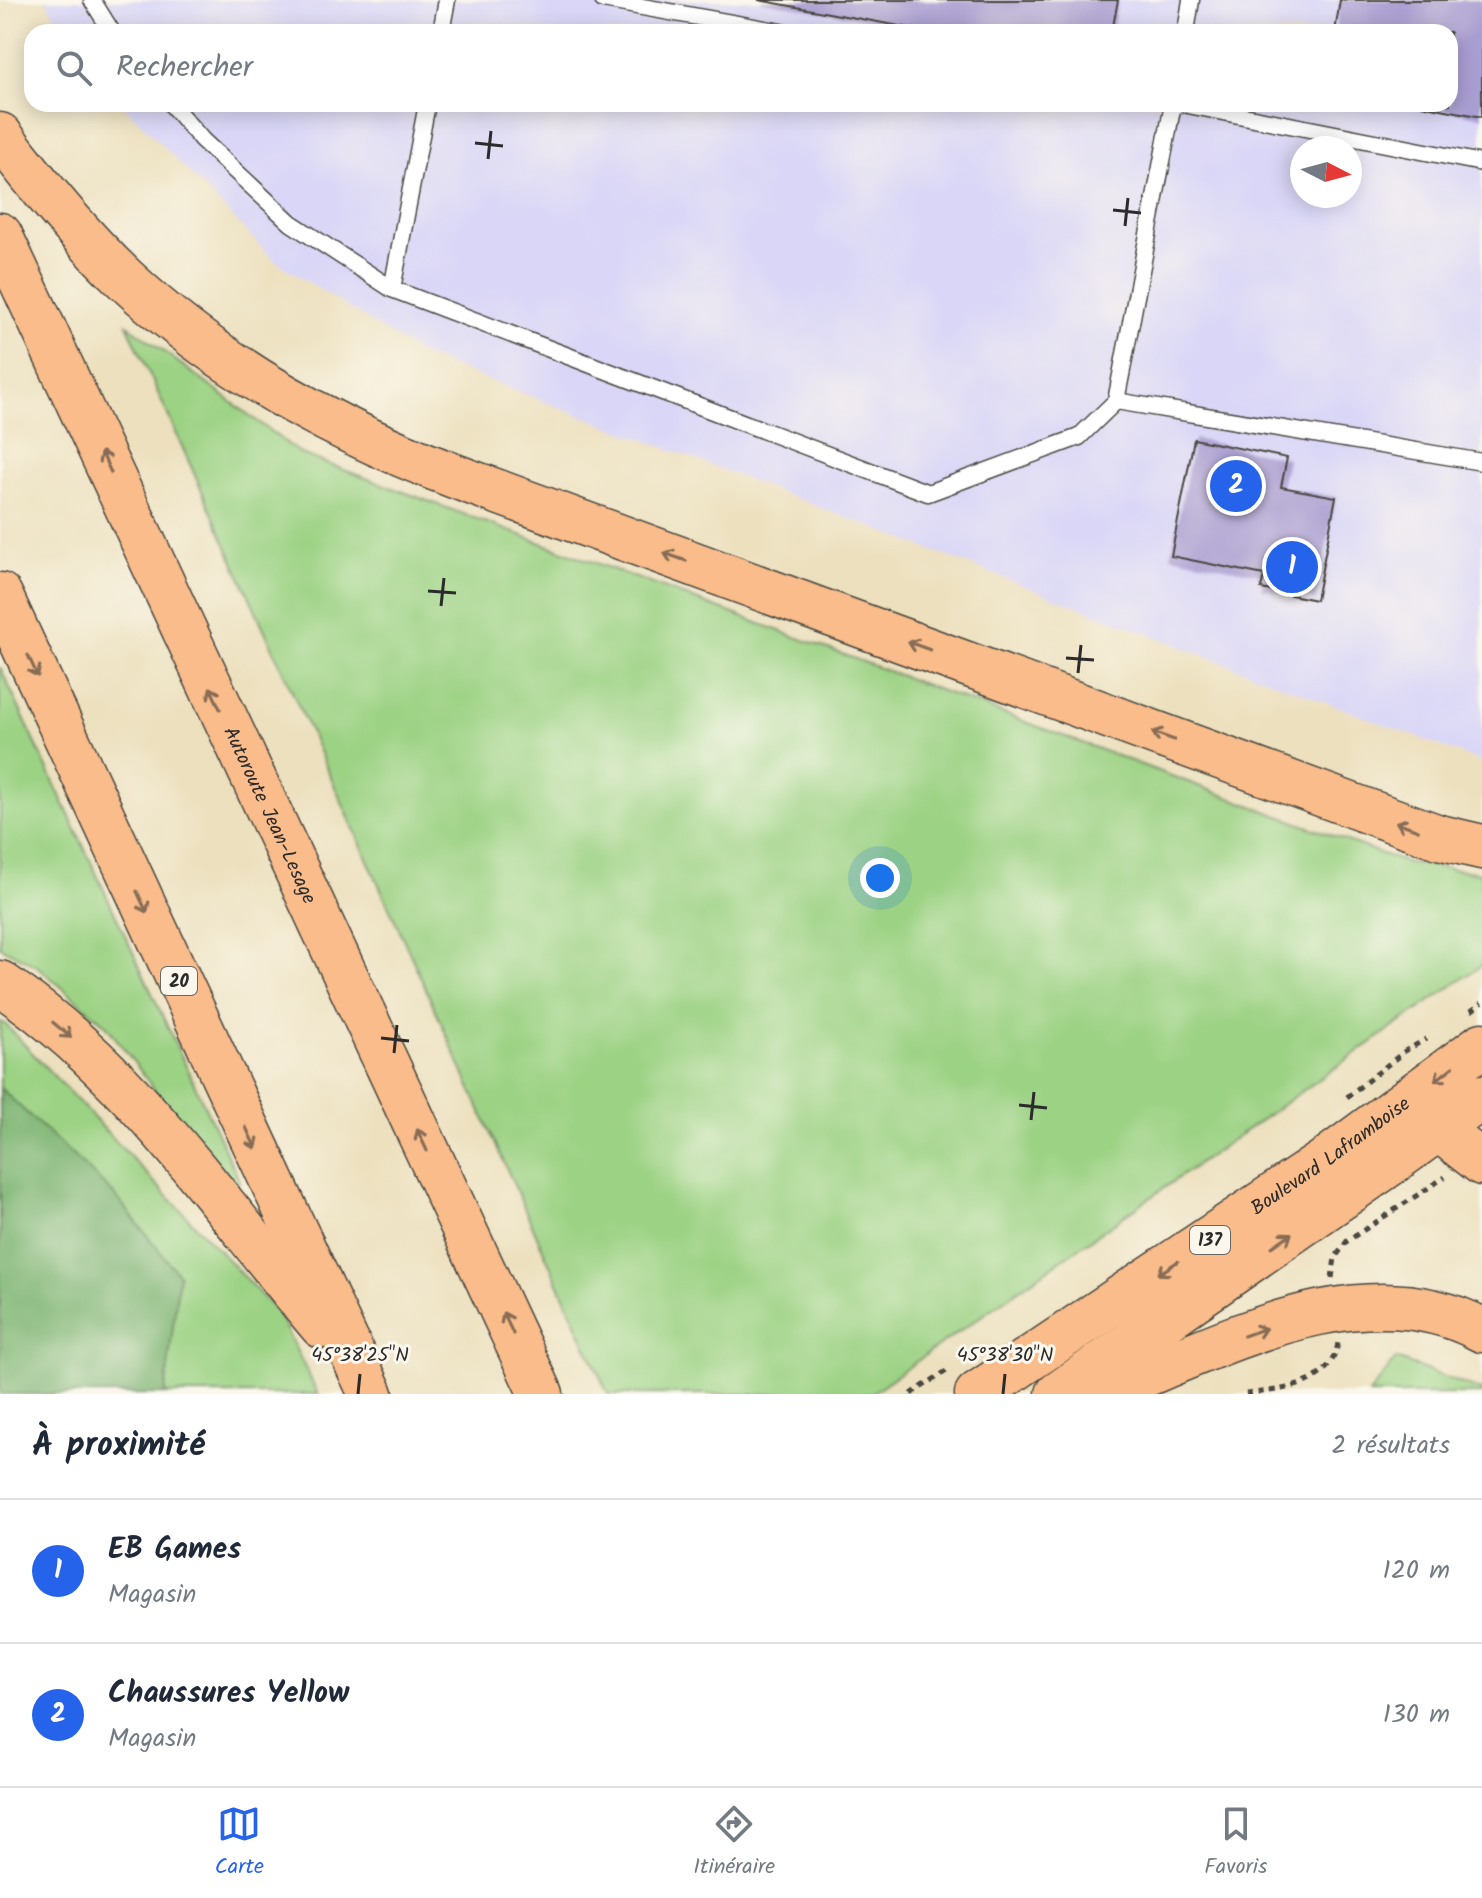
<!DOCTYPE html>
<html lang="fr">
<meta charset="utf-8">
<style>
body{margin:0;font-family:Kalam,sans-serif;background:#f2f2f3;color:#1f2937}
.compass{position:absolute;left:1290px;top:136px;width:72px;height:72px;border-radius:50%;background:#fff;box-shadow:0 4px 20px #0003;rotate:96deg}
.you{position:absolute;left:880px;top:878px;width:28px;height:28px;margin:-20px;border:6px solid #fff;border-radius:50%;background:#1a73e8;box-shadow:0 0 0 12px #1a73e833}
.badge{display:grid;place-items:center;width:52px;height:52px;border-radius:50%;background:#2563eb;color:#fff;font-size:26px;font-weight:700}
.pin{position:absolute;translate:-50% -50%;border:4px solid #fff;box-shadow:0 2px 8px #0006}
.list{margin:0;padding:0;list-style:none}
h2{display:flex;justify-content:space-between;align-items:center;height:104px;margin:0;padding:0 32px;font-size:34px}
h2 small{font-size:26px;font-weight:400;color:#747a83}
.list li{display:grid;grid-template-columns:52px 1fr auto;gap:24px;align-items:center;box-sizing:border-box;height:144px;padding:0 32px;border-top:2px solid #e0e1e3}
.list b{display:block;font-size:30px;white-space:nowrap}
.list p{margin:0;font-size:26px;white-space:nowrap;color:#747a83}
.list em{font-size:26px;font-style:normal;color:#747a83}
.icon{flex:none;width:44px;height:44px;fill:none;stroke:currentColor;stroke-width:2;stroke-linecap:round;stroke-linejoin:round}
.map{position:relative;flex:none;width:1482px;height:1394px;overflow:hidden}
.search{position:absolute;background:#fff;box-shadow:0 4px 20px #0003;left:24px;right:24px;top:24px;height:88px;display:flex;align-items:center;gap:20px;box-sizing:border-box;padding:0 28px;border-radius:24px;color:#747a83;font-size:30px}
.sheet{height:392px;background:#fff}
nav{display:flex;justify-content:space-around;align-items:center;box-sizing:border-box;height:112px;border-top:2px solid #e0e1e3;background:#fff;font-size:22px;color:#747a83}
nav a{display:grid;justify-items:center;gap:4px}
nav .on{color:#2563eb}
.map>svg:first-child{display:block}
.built{fill:#d9d6f7;fill-rule:evenodd}
.green{fill:#9cd284;stroke:#647e58;stroke-width:2}
.forest{fill:#7db472;stroke:#54704e;stroke-width:2}
.building{fill:#a99ed1}
.lines{fill:none;stroke-linecap:round;stroke-linejoin:round}
.service-casing{stroke:#484641;stroke-width:19}
.primary-casing{stroke:#484641;stroke-width:47}
.motorway-casing{stroke:#484641;stroke-width:47}
.path{stroke:#484641;stroke-width:5;stroke-dasharray:6 6;stroke-linecap:butt}
.service{stroke:#fff;stroke-width:16}
.primary{stroke:#f9bc8a;stroke-width:44}
.motorway{stroke:#f9bc8a;stroke-width:44}
.oneway{stroke:#886c56}
.ticks{fill:none;stroke:#2b2b2b;stroke-width:3}
.labels{text-anchor:middle;stroke-width:6;stroke-linejoin:round;paint-order:stroke}
.shield{fill:#fbf7ec;stroke:#696865;stroke-width:2}
.shield-label{font-size:18px;font-weight:bold;fill:#2b2b2b}
.street-label{font-size:20px;fill:#2b2b2b;stroke:#fbf7ec}
.ticks-label{font-size:20px;text-anchor:middle;fill:#2b2b2b;stroke:#fbf7ec;stroke-width:6;stroke-linejoin:round;paint-order:stroke}
</style>
<div class="map">
<svg width="1482" height="1394" viewBox="0 0 1482 1394">
<rect width="100%" height="100%" fill="#fbf7ec"/>
<filter id="ink" filterUnits="userSpaceOnUse"><feTurbulence type="fractalNoise" baseFrequency=".0125" numOctaves="2"/><feDisplacementMap in="SourceGraphic" scale="16" xChannelSelector="R" yChannelSelector="G"/><feConvolveMatrix kernelMatrix="1 2 1 2 8 2 1 2 1" color-interpolation-filters="sRGB"/></filter>
<filter id="wash" filterUnits="userSpaceOnUse"><feTurbulence type="fractalNoise" baseFrequency=".006" numOctaves="4" result="noise"/><feDisplacementMap in="SourceGraphic" scale="32" xChannelSelector="R" yChannelSelector="G"/><feGaussianBlur stdDeviation="1.8" result="paint"/><feColorMatrix in="noise" values="0 0 0 0 0 0 0 0 0 0 0 0 0 0 0 0 0 1.4 0 .05"/><feComposite in="paint" operator="in"/></filter>
<g filter="url(#wash)">
<rect width="100%" height="100%" fill="#ece0be"/>
<path class="built" d="M45 0H1482V762L421 354 275 261 122 104H1450V32H66ZM1302 148H1350V196H1302Z"/>
<g class="green">
<path d="M127 324 301 454 1404 862 1482 873V965L870 1394H608Z"/>
<path d="M0 667 240 1182 228 1188 106 1025 37 966 0 947Z"/>
<path d="M0 1022 5 1024 278 1313 318 1394H0Z"/>
<path d="M1396 1359 1482 1391V1394H1369Z"/>
</g>
<path class="forest" d="M0 1088 114 1194 179 1275 165 1394H0Z"/>
<g id="blocks">
<g class="building">
<path d="M758 0H1118L1112 32H932Z"/>
<path d="M1340 0H1482V117L1421 105 1450 104V32H1335Z"/>
<path d="M1194 439 1287 458 1281 487 1336 497 1316 600 1261 589 1264 575 1171 556Z"/>
</g>
</g>
</g>
<g filter="url(#ink)">
<use href="#blocks" fill-opacity="0" stroke="#484641" stroke-width="2"/>
<g class="lines">
<g class="service-casing">
<g id="service">
<path d="M92 0 112 32"/>
<path d="M603 0 782 32"/>
<path d="M441 32 447 0"/>
<path d="M1186 32 1191 0"/>
<path d="M171 104 202 140 291 223 392 289 928 493 1079 437 1116 401 1173 104"/>
<path d="M1183 104 1482 163"/>
<path d="M392 289 427 104"/>
<path d="M1116 401 1482 462"/>
</g>
</g>
<g class="primary-casing">
<g id="primary">
<path id="s1" d="M977 1394 1325 1161 1482 1045"/>
<path d="M1058 1394 1391 1163 1482 1097"/>
</g>
</g>
<g class="motorway-casing">
<g id="motorway">
<path d="M0 135C38 185 78 234 124 278 220 368 335 431 457 477L1400 823 1439 837 1482 847"/>
<path id="s2" d="M0 235 541 1394"/>
<path d="M0 595 371 1394"/>
<path d="M0 983C133 1072 220 1206 322 1326"/>
<path d="M1405 1103 1482 1163"/>
<path d="M1099 1394C1213 1349 1361 1264 1482 1330"/>
</g>
</g>
<g class="path">
<path d="M1471 1011 1482 1003"/>
<path d="M1347 1097 1405 1051 1426 1039"/>
<path d="M1332 1278 1335 1258 1347 1241 1445 1177"/>
<path d="M911 1394 951 1368"/>
<path d="M1246 1394C1282 1389 1330 1388 1338 1343"/>
</g>
<use href="#service" class="service"/>
<use href="#primary" class="primary"/>
<use href="#motorway" class="motorway"/>
</g>
<defs><path id="oneway-shaft" d="M-6 0H5M1.5-3L5.5 0L1.5 3" fill="none" stroke-width="1.6" stroke-linecap="round" stroke-linejoin="round" transform="scale(2)"/></defs>
<g class="oneway">
<use href="#oneway-shaft" transform="translate(106 462) rotate(-115)"/>
<use href="#oneway-shaft" transform="translate(675 557) rotate(-160)"/>
<use href="#oneway-shaft" transform="translate(919 646) rotate(-160)"/>
<use href="#oneway-shaft" transform="translate(33 666) rotate(65)"/>
<use href="#oneway-shaft" transform="translate(215 698) rotate(-115)"/>
<use href="#oneway-shaft" transform="translate(1163 736) rotate(-160)"/>
<use href="#oneway-shaft" transform="translate(1407 826) rotate(-160)"/>
<use href="#oneway-shaft" transform="translate(142 902) rotate(65)"/>
<use href="#oneway-shaft" transform="translate(62 1030) rotate(40)"/>
<use href="#oneway-shaft" transform="translate(1444 1074) rotate(142)"/>
<use href="#oneway-shaft" transform="translate(251 1138) rotate(65)"/>
<use href="#oneway-shaft" transform="translate(422 1140) rotate(-115)"/>
<use href="#oneway-shaft" transform="translate(1282 1240) rotate(-35)"/>
<use href="#oneway-shaft" transform="translate(1168 1268) rotate(146)"/>
<use href="#oneway-shaft" transform="translate(508 1323) rotate(-115)"/>
<use href="#oneway-shaft" transform="translate(1255 1332) rotate(-19)"/>
</g>
</g>
<path class="ticks" d="M475 143 503 146M488 159 491 131M1113 210 1141 213M1125 226 1128 198M428 591 456 593M441 606 444 578M1066 658 1094 660M1078 673 1081 645M381 1038 409 1041M394 1053 397 1025M1019 1105 1047 1108M1031 1120 1034 1092M358 1394 360 1374M1003 1394 1005 1374"/>
<g class="labels">
<g class="shield">
<rect x="161" y="967" width="36" height="28" rx="6"/>
<rect x="1190" y="1226" width="40" height="28" rx="6"/>
</g>
<g class="shield-label">
<text x="179" y="987">20</text>
<text x="1210" y="1246">137</text>
</g>
<g class="street-label">
<text dy="7" stroke="none"><textPath href="#s2" startOffset="640">Autoroute Jean-Lesage</textPath></text>
<text dy="7" stroke="none"><textPath href="#s1" startOffset="426">Boulevard Laframboise</textPath></text>
</g>
</g>
<g class="ticks-label">
<text x="360" y="1361">45°38'25"N</text>
<text x="1005" y="1361">45°38'30"N</text>
</g>
</svg>
<svg class="compass" viewBox="-18 -18 36 36"><path d="M0-13l5 13h-10z" fill="#e53935"/><path d="M0 13l5-13h-10z" fill="#747a83"/></svg>
<div class="you"></div>
<div class="pin badge" style="left:1292px;top:567px">1</div>
<div class="pin badge" style="left:1236px;top:486px">2</div>
<div class="search"><svg class="icon" aria-label="search" viewBox="0 0 24 24"><circle cx="10" cy="10" r="6"/><path d="M15 15l6 6"/></svg>Rechercher</div>
</div>
<section class="sheet">
<h2>À proximité<small>2 résultats</small></h2>
<ul class="list">
<li><span class="badge">1</span><div><b>EB Games</b><p>Magasin</p></div><em>120 m</em></li>
<li><span class="badge">2</span><div><b>Chaussures Yellow</b><p>Magasin</p></div><em>130 m</em></li>
</ul>
</section>
<nav>
<a class="on"><svg class="icon" aria-label="map" viewBox="0 0 24 24"><path d="M3 6l6-2 6 2 6-2v14l-6 2-6-2-6 2zM9 4v14M15 6v14"/></svg>Carte</a>
<a><svg class="icon" aria-label="directions" viewBox="0 0 24 24"><path d="M12 3l9 9-9 9-9-9zM9 14v-3h6M13 9l2 2-2 2"/></svg>Itinéraire</a>
<a><svg class="icon" aria-label="saved" viewBox="0 0 24 24"><path d="M7 4h10v16l-5-4-5 4z"/></svg>Favoris</a>
</nav>
